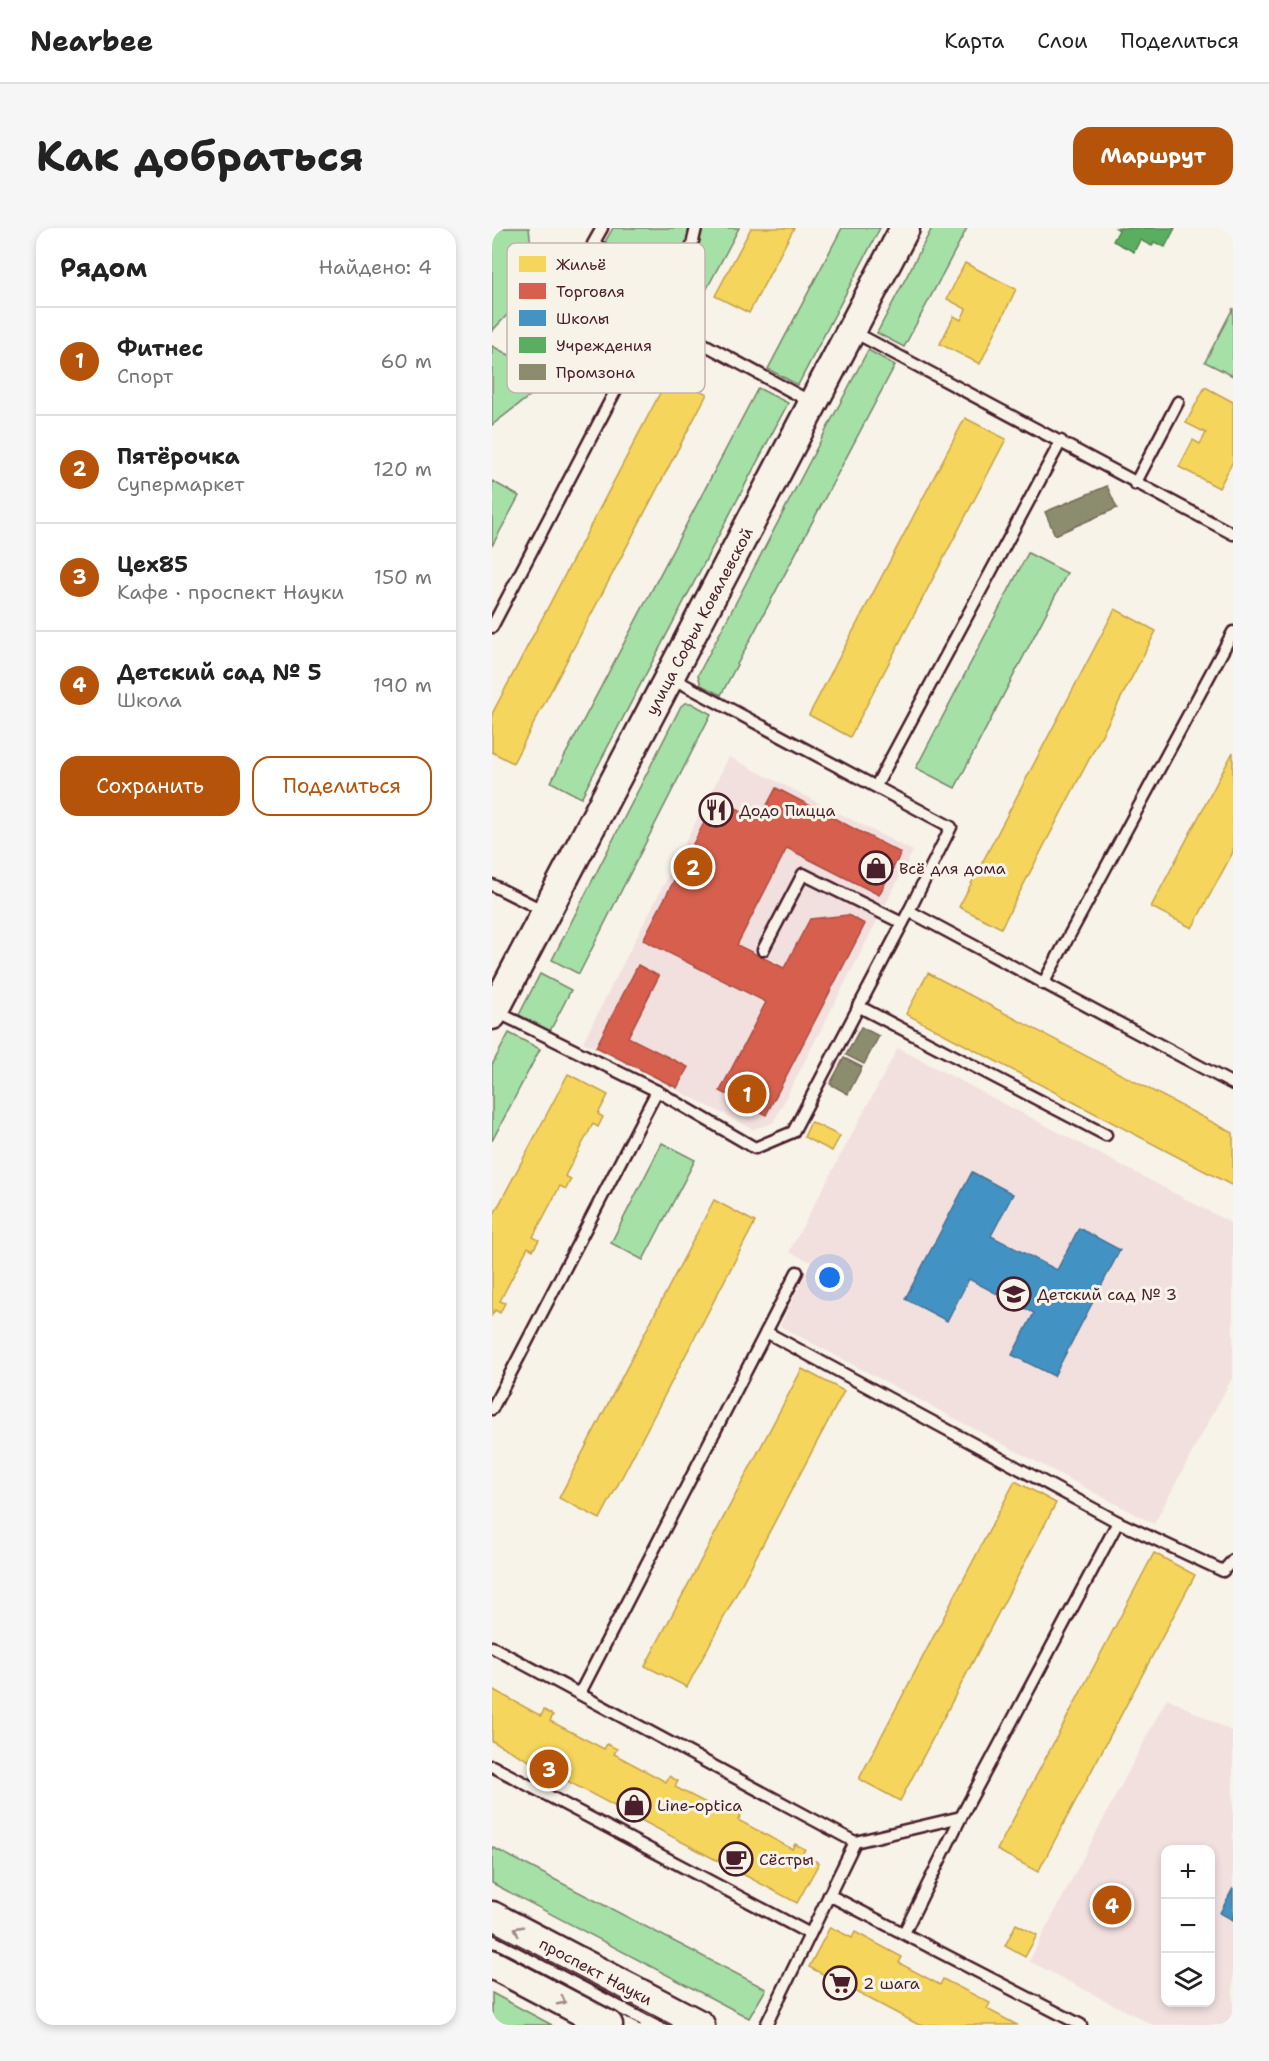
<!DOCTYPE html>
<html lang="ru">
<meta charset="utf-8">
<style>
body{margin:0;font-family:"Shantell Sans",sans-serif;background:#f6f6f6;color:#222}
.controls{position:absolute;right:18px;bottom:18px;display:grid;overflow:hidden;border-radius:12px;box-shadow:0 3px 9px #0003}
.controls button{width:54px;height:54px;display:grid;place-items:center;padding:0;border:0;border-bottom:2px solid #e0e0e0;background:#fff;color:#222;font:30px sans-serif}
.you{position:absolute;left:338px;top:1050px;width:21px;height:21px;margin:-15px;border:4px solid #fff;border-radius:50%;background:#1a73e8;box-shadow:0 0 0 9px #1a73e833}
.badge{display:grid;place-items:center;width:39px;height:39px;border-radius:50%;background:#b45309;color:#fff;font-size:20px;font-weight:700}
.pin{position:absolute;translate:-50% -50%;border:3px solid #fff;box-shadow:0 2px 6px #0006}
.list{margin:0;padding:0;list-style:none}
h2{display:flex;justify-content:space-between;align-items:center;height:78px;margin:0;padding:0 24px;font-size:26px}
h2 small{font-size:20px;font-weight:400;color:#767676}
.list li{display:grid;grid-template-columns:39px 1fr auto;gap:18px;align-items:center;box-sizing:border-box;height:108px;padding:0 24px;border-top:2px solid #e0e0e0}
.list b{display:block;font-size:22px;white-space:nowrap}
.list p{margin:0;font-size:20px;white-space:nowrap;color:#767676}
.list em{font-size:20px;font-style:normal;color:#767676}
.actions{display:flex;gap:12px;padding:18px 24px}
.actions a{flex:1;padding:14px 0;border:2px solid #b45309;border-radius:18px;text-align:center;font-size:21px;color:#b45309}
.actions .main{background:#b45309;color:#fff}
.icon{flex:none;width:33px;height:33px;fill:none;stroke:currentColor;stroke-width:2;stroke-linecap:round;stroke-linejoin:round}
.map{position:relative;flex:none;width:741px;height:1797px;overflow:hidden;border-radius:18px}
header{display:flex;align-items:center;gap:36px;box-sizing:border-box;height:84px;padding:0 30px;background:#fff;border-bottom:2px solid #e0e0e0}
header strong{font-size:28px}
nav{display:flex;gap:33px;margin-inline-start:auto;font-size:21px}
.intro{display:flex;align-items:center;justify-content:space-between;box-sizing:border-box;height:144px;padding:0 36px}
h1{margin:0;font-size:42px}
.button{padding:15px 27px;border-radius:18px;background:#b45309;color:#fff;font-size:21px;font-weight:700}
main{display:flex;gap:36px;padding:0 36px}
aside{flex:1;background:#fff;border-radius:18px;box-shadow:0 3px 9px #0003}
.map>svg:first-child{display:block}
.built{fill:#f2e0df;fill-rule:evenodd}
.green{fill:#a5e0a6;stroke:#788068;stroke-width:1.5}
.homes{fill:#f6d55c;stroke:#c29e4d;stroke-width:1.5}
.shops{fill:#d6604d;stroke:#ac4c43;stroke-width:1.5}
.schools{fill:#4393c3;stroke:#457095;stroke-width:1.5}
.public{fill:#5aae61;stroke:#558351;stroke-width:1.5}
.industry{fill:#8c8c6e;stroke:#786b5a;stroke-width:1.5}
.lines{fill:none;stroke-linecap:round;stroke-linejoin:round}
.lane-casing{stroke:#4a1f2b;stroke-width:15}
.secondary-casing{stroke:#4a1f2b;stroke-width:33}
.lane{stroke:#f7f3e8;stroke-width:10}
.secondary{stroke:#f7f3e8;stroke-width:28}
.tram{stroke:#4a1f2b;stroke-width:1.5}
.oneway{stroke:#a0898a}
.labels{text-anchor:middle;stroke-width:6;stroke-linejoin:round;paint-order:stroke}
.street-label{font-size:16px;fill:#4a1f2b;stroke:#f7f3e8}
.poi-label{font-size:16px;fill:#4a1f2b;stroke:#f7f3e8;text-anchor:start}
.key{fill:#f7f3e8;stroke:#c3b3af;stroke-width:1.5}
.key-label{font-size:16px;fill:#4a1f2b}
</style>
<header>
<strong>Nearbee</strong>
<nav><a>Карта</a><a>Слои</a><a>Поделиться</a></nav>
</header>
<div class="intro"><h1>Как добраться</h1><a class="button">Маршрут</a></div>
<main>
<aside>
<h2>Рядом<small>Найдено: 4</small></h2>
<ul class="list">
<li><span class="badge">1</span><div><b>Фитнес</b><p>Спорт</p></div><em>60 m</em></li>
<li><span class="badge">2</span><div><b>Пятёрочка</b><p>Супермаркет</p></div><em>120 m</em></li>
<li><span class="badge">3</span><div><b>Цех85</b><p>Кафе · проспект Науки</p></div><em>150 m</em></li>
<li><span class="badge">4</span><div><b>Детский сад № 5</b><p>Школа</p></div><em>190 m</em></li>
</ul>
<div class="actions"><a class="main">Сохранить</a><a>Поделиться</a></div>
</aside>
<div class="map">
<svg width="741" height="1797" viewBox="0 0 741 1797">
<rect width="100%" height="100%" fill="#f7f3e8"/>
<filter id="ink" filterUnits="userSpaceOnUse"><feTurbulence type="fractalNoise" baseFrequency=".0167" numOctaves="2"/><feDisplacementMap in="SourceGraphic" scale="12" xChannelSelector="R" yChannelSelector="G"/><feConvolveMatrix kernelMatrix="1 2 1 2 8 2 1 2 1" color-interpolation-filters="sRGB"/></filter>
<g filter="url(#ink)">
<g class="built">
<path d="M237 529 421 623 281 895 261 901 91 814Z"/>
<path d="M406 820 741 996V1148L662 1296 288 1098 319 1034 297 1024Z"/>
<path d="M675 1470 741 1504V1797H661L537 1733ZM674 1622H718V1774H674Z"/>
</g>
<g class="green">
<path d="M0 0H37L39 18 31 70 0 103Z"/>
<path d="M121 0H247L212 66 113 14Z"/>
<path d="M350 0H388L306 157 276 141Z"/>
<path d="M440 0H475L412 119 385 105Z"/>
<path d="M741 80V148L713 134Z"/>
<path d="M0 118 61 150 0 197Z"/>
<path d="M376 122 403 137 229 467 209 457 206 447Z"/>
<path d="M266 160 296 175 89 570 59 554Z"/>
<path d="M0 253 27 268 0 318Z"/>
<path d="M536 325 575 345 463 560 424 540Z"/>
<path d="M193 475H199L219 486 87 746 60 732 189 478Z"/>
<path d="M48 746 79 762 58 803 27 787Z"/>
<path d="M17 805 48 821 0 913V837Z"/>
<path d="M170 915 203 932 151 1032 119 1015Z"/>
<path d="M0 1619 274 1761 257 1790 0 1655Z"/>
<path d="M0 1765 60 1797H0Z"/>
</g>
<g class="homes">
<path d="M259 0H302L257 85 223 68Z"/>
<path d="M473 35 524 61 488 136 448 116 462 88 469 92 474 81 455 71Z"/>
<path d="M178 146 215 166 21 535 0 524V486Z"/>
<path d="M713 159 741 174V233L727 260 687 239 701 212 708 216 714 205 694 195Z"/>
<path d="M473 190 514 211 358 509 317 487Z"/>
<path d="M623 381 664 403 509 700 467 679Z"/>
<path d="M741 524V624L700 700 659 679Z"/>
<path d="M436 745 741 905V958L414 786Z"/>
<path d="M76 846 116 867 106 886 111 889 106 899 101 896 73 948 79 951 74 961 68 958 41 1009 47 1012 41 1022 36 1019 8 1073 13 1075 8 1085 3 1082 0 1087V990Z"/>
<path d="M319 894 348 908 340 923 312 909Z"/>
<path d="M222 972 263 994 108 1291 67 1270Z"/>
<path d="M310 1141 352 1163 195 1459 153 1438Z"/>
<path d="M523 1253 564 1275 408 1573 367 1551Z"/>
<path d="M662 1325 703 1347 546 1644 505 1622Z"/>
<path d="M0 1461 49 1488 52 1482 61 1487 58 1493 112 1521 115 1516 125 1521 122 1526 174 1554 177 1548 186 1553 183 1559 237 1587 240 1582 249 1587 246 1592 300 1621 303 1616 313 1621 310 1626 327 1635 305 1675 0 1513Z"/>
<path d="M524 1696 545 1707 533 1729 513 1718Z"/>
<path d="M338 1699 360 1710 363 1704 410 1729 407 1735 448 1757 451 1751 498 1775 495 1781 525 1797H427L317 1739Z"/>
</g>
<g class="shops">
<path d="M284 560 409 625 387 667 295 620 245 717 292 740 318 691 356 687 373 696 274 887 228 863 274 774 151 712 225 570 267 592Z"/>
<path d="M146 737 167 748 136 809 196 839 185 860 104 819Z"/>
</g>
<g class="schools">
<path d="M480 944 521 966 499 1008 565 1042 587 1000 628 1022 562 1148 520 1127 542 1085 477 1051 455 1093 413 1071Z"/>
<path d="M741 1660V1692L728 1685Z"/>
</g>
<path class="public" d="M624 0H683L673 19 662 14 660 18 648 12 642 24 621 13 627 2Z"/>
<g class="industry">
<path d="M615 258 625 280 563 307 553 284Z"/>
<path d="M369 799 387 808 372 836 354 827Z"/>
<path d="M352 830 370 839 356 866 338 856Z"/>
</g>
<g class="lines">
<g class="lane-casing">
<g id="lane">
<path d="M110 0 101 16 179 57"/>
<path d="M162 89 200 17 204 0"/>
<path d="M360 103 741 306"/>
<path d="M643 256 686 174"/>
<path d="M0 399 162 89 319 174"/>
<path d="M178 449 459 599 417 683 741 856"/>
<path d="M384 558 569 213"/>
<path d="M0 657 54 684"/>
<path d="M271 722 311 646 410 695"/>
<path d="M551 756 741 404"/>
<path d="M366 778 614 907"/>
<path d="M165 863 263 920 301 904 417 683"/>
<path d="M274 1104 626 1294"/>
<path d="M0 1181 165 863 3 783"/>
<path d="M0 1419 363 1614 469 1589"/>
<path d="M88 1465 305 1044"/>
<path d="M0 1538 318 1706"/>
<path d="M337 1667 589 1797"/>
<path d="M412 1705 469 1589 626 1294 731 1343 741 1332"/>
<path d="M274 1797 363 1614"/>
</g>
</g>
<g class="secondary-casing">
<g id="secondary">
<path d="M0 787 413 0"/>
<path d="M0 1688 208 1797"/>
<path d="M0 1736 116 1797"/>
</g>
</g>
<use href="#lane" class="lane"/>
<use href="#secondary" class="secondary"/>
<g class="tram">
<path d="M0 1703 180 1797"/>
<path d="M0 1720 148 1797"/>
</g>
</g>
<defs><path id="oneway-chevron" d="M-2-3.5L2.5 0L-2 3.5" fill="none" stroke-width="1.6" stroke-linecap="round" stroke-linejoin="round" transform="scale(1.5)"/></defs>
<g class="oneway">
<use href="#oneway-chevron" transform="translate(26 1702) rotate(-152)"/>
<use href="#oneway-chevron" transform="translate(70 1773) rotate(28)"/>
</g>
</g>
<defs>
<g id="restaurant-ring" transform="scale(1.725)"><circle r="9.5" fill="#f7f3e8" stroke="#4a1f2b" stroke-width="1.5"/><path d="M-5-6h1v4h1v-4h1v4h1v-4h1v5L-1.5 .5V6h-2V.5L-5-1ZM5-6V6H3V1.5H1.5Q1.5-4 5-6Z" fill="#4a1f2b"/></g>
<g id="shop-ring" transform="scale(1.725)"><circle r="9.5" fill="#f7f3e8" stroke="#4a1f2b" stroke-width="1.5"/><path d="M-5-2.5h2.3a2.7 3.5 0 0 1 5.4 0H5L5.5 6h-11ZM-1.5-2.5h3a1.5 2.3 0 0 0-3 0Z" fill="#4a1f2b"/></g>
<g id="school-ring" transform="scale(1.725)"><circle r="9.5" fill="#f7f3e8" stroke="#4a1f2b" stroke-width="1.5"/><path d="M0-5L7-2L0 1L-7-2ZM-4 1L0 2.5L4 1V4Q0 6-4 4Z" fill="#4a1f2b"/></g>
<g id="cafe-ring" transform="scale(1.725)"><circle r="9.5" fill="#f7f3e8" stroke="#4a1f2b" stroke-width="1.5"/><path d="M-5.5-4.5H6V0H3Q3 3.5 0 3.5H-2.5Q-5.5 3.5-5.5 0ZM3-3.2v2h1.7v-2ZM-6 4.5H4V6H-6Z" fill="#4a1f2b"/></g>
<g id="supermarket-ring" transform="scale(1.725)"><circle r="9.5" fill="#f7f3e8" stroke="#4a1f2b" stroke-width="1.5"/><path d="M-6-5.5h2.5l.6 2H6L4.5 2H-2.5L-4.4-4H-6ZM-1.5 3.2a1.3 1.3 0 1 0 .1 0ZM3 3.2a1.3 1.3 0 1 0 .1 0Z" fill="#4a1f2b"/></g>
</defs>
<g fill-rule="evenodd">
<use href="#restaurant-ring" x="224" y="582"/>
<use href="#shop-ring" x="384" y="640"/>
<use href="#school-ring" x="522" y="1066"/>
<use href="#shop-ring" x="142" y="1577"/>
<use href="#cafe-ring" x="244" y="1631"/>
<use href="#supermarket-ring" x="348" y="1755"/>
</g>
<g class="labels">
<g class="street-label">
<text transform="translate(207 393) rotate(-62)" y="6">улица Софьи Ковалевской</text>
<text transform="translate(104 1743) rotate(28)" y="6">проспект Науки</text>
</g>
<g class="poi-label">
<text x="247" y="588">Додо Пицца</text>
<text x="407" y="646">Всё для дома</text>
<text x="545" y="1072">Детский сад № 3</text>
<text x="165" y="1583">Line-optica</text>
<text x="267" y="1637">Сёстры</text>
<text x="371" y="1761">2 шага</text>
</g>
</g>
<rect x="15" y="15" width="198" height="150" rx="9" class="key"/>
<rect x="27" y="28" width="27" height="16" fill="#f6d55c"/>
<rect x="27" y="55" width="27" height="16" fill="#d6604d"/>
<rect x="27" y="82" width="27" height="16" fill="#4393c3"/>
<rect x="27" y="109" width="27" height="16" fill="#5aae61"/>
<rect x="27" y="136" width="27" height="16" fill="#8c8c6e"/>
<g class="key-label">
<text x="64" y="42">Жильё</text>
<text x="64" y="69">Торговля</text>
<text x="64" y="96">Школы</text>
<text x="64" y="123">Учреждения</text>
<text x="64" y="150">Промзона</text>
</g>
</svg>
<div class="controls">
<button>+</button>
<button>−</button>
<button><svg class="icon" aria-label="layers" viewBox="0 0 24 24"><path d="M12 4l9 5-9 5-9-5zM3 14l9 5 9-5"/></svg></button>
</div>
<div class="you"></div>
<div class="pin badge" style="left:255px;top:866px">1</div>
<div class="pin badge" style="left:201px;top:639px">2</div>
<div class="pin badge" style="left:57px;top:1541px">3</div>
<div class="pin badge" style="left:620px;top:1677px">4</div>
</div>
</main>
